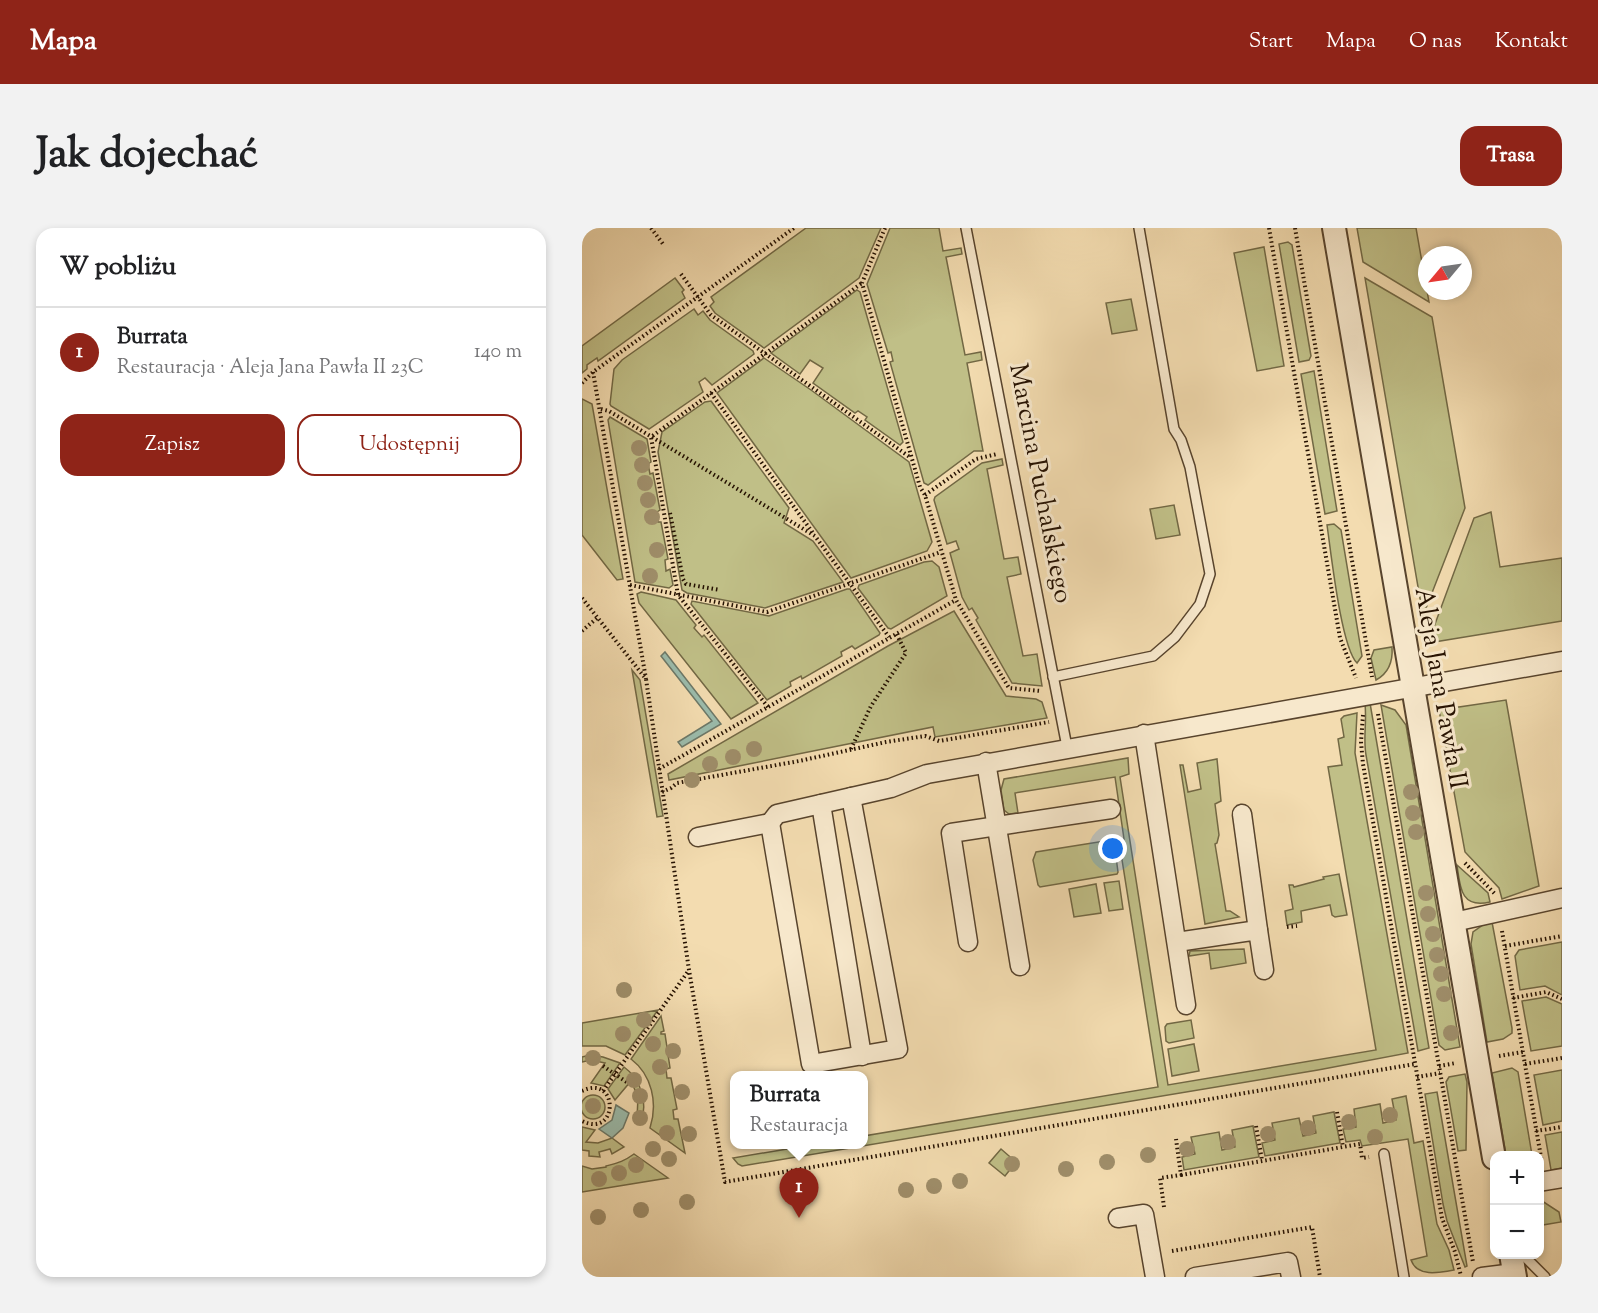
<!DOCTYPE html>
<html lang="pl">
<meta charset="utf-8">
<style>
body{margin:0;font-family:"Sorts Mill Goudy",serif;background:#f2f2f2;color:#202124}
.controls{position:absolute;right:18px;bottom:18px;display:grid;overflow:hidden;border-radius:12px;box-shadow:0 3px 9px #0003}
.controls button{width:54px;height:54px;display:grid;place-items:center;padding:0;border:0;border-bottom:2px solid #e0e0e0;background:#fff;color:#202124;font:30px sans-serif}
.compass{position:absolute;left:836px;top:18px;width:54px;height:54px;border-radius:50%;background:#fff;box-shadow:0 3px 9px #0003;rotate:241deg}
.you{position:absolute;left:531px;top:621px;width:21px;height:21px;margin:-15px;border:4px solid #fff;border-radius:50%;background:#1a73e8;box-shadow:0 0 0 9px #1a73e833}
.badge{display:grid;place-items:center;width:39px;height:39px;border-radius:50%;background:#8f2418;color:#fff;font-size:20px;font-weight:700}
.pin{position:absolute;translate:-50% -50px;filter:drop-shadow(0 2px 3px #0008)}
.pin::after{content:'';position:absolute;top:32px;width:21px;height:18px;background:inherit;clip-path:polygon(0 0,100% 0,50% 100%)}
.popup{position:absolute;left:148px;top:843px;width:138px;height:78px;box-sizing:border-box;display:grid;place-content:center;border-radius:12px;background:#fff;filter:drop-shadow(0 2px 4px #0005);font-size:20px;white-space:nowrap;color:#757577}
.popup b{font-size:22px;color:#202124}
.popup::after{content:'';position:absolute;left:50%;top:100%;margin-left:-12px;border:12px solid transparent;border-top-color:#fff}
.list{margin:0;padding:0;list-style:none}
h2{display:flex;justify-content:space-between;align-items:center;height:78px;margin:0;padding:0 24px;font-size:26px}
h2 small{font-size:20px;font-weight:400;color:#757577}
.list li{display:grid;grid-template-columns:39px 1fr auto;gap:18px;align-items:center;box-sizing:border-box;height:90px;padding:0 24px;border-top:2px solid #e0e0e0}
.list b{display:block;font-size:22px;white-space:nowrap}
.list p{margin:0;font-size:20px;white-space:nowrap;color:#757577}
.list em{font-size:20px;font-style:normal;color:#757577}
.actions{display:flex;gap:12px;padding:18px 24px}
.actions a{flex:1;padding:14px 0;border:2px solid #8f2418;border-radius:18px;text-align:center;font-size:21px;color:#8f2418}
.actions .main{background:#8f2418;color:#fff}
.map{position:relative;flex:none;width:980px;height:1049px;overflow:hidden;border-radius:18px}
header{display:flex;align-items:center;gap:36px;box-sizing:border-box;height:84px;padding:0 30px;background:#8f2418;color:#fff}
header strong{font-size:28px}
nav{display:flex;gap:33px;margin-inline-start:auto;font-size:21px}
.intro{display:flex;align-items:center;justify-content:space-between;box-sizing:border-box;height:144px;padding:0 36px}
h1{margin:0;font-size:42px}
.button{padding:15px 27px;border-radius:18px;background:#8f2418;color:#fff;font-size:21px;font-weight:700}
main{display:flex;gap:36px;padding:0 36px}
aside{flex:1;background:#fff;border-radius:18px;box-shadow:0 3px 9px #0003}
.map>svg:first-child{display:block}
.green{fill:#c0bf87;stroke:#726844;stroke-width:1.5}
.water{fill:#9bbcac;stroke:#6c7868;stroke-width:1.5}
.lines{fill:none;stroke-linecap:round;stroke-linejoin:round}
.service-casing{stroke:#58442d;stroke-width:12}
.minor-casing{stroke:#58442d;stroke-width:21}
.tertiary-casing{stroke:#58442d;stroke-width:26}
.path{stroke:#251101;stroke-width:4;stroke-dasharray:1.5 3;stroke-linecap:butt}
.service{stroke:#f7e8cc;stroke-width:9}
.minor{stroke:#f7e8cc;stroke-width:18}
.tertiary{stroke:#f7e8cc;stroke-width:22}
.tree{fill:#9f8e6a}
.labels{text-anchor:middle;stroke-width:6;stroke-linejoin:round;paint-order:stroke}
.street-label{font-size:26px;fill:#251101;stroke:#f7e8cc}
</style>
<header>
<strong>Mapa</strong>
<nav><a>Start</a><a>Mapa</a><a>O nas</a><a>Kontakt</a></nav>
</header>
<div class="intro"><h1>Jak dojechać</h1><a class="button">Trasa</a></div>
<main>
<aside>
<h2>W pobliżu<small></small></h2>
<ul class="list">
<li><span class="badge">1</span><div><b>Burrata</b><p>Restauracja · Aleja Jana Pawła II 23C</p></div><em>140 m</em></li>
</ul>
<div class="actions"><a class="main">Zapisz</a><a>Udostępnij</a></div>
</aside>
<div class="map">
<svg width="980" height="1049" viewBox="0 0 980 1049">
<rect width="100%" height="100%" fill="#f3dcb0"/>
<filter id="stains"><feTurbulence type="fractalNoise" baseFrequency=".00333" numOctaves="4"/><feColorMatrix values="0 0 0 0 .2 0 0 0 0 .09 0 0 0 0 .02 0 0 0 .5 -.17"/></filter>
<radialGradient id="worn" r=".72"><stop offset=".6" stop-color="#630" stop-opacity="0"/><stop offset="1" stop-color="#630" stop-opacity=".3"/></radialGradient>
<g class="green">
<path d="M224 0H299L277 50 182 120 133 85 128 78 132 74 129 69Z"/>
<path d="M308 0H357L361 23 379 20 380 26 364 29 383 127 399 124 400 132 385 135 401 223H392L346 257 342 255 308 134 311 133 309 124 306 125 285 56Z"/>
<path d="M775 0H834L847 74 781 34Z"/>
<path d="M706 14 710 17 729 128 727 132 717 134 697 16Z"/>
<path d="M682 19 702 138 675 143 652 25Z"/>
<path d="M93 50 102 62 100 64 103 70 16 133 15 130 5 137V141L0 145V118Z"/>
<path d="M783 50 850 89 883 280 841 388Z"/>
<path d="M275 62 278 64 321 214 318 217 283 192 285 189 276 183 273 185 231 155 241 140 228 132 218 146 189 125Z"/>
<path d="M549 71 555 102 530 106 524 75Z"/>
<path d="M112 81 116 87 121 83 128 92 171 123 172 126 130 157 123 150 117 154 121 164 67 201 29 178 28 176 32 141 40 132Z"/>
<path d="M182 130 229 162 327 234 350 314 345 323 269 350 135 165Z"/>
<path d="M732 143 755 283 743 286 719 146Z"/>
<path d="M0 171 10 176 41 351 35 352 0 307Z"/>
<path d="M129 173 207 280 202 295 231 313 261 354 183 380 105 365 100 362 76 224 80 204 123 174Z"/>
<path d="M28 189 65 211 69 234 66 236 68 246 71 245 78 282 75 284 76 294H79L86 331 83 332 84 343 88 341 91 357 87 360 53 354 26 192Z"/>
<path d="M420 231 421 237 405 241 422 331 436 329 439 346 425 349 441 428 455 426 460 458 430 455 394 392 396 390 390 380 387 382 380 369 368 325 377 321 374 313 365 316 352 272 353 269 400 235Z"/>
<path d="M592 277 598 307 574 311 568 281Z"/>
<path d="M909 284 918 339 980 330V393L846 415 892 290Z"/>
<path d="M752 296 759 302 780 428 775 435C759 419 749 324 745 297Z"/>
<path d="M350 333 357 339 365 368 309 401 306 400 276 360 277 357 342 334Z"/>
<path d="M265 361H268L298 405 297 407 273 421 270 418 259 424 260 428 220 451 219 448 208 454 209 458 185 472 109 376 110 373 187 388Z"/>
<path d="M59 364 94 372 114 397 112 400 120 409 122 407 176 475 149 491 57 375 55 366Z"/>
<path d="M372 383 424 468 454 471 460 474 465 490 353 509 351 499 87 552 86 546 306 418Z"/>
<path d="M810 419C811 433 807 445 794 452L789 430 792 422Z"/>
<path d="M50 442 58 452 81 588 75 589Z"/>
<path d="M924 472 957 658 920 671 917 660 883 624 857 482Z"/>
<path d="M788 475 847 820 836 823 784 527C781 510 785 494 783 476Z"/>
<path d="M799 477 813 482 824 497 878 819 863 822 857 817Z"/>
<path d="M775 485 773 525 826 825 736 842 160 938 156 936 151 930 229 917 282 916V908L576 859 538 619 542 611 533 549 433 565 436 585 427 586 422 582 419 562 422 551 546 530 547 546 538 549 586 857 794 822 746 539 760 537 756 511 762 509 759 491 762 488Z"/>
<path d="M635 531 639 573 633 576 637 607 635 615 633 616 644 683H648L657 689 623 696 598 537H601L606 564 619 561 615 535Z"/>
<path d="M529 612 532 614 536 644 535 646 458 659 456 657 451 632 454 624Z"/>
<path d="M875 637 906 665 908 674C878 681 878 658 875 637Z"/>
<path d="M757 646 765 687 753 689 750 687 748 677 719 683 720 694 705 697 703 683 711 681 707 657H711L712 659 742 651 741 649Z"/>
<path d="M537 653 541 681 527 683 522 655Z"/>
<path d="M514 656 519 685 492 689 487 661Z"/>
<path d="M910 694 930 800V805L921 811 905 814 889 716 891 704 901 697Z"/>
<path d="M980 714V767L963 758 938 762 933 728 937 722Z"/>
<path d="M662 721 664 735 629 741 627 725 607 728 608 723Z"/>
<path d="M964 769 980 776V818L949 823 940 773Z"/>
<path d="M76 782 43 827 24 818H0V795Z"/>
<path d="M79 788 82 803 79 804V806H83L88 840 84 841 85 850H89L95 881 91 882 92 891H96L103 925 68 900C76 875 70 847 49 831Z"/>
<path d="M609 792 612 810 587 815 584 813 583 799 585 796Z"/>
<path d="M612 816 617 843 590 848 586 821Z"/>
<path d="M8 827 21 829 38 835 22 858 9 855 23 835 9 832 0 834V829Z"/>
<path d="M42 839C59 851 66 875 59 894L55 891 56 869 49 853 33 872 26 861Z"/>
<path d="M930 840 936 844 950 927H924L910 845Z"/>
<path d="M980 842V893L961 897 952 847Z"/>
<path d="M883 846 885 854 884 922 876 923 864 854 867 849Z"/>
<path d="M855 864 885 1038 883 1039 865 993 861 976 843 866Z"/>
<circle cx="11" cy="879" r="12"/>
<path d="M824 868 832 915 841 913 855 996 867 1022 872 1042C856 1045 835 1049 829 1032L845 1028 826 911 780 918 778 912 764 914 761 901 774 899 772 881 798 876 801 895 814 892 810 871Z"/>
<path d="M752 884 758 915 683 928 680 915 693 912 690 895 717 890 721 908 734 905 731 888Z"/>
<path d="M671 898 677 929 602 942 600 929 613 926 609 909 637 904 640 922 653 919 650 902Z"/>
<path d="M0 899 13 902 4 914 16 915 30 910 42 919 30 926 28 921 17 924 18 929 7 928V923L0 922Z"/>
<path d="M980 904V940L969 942 963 907Z"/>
<path d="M419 921 434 934 423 948 407 935Z"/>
<path d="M52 926 86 950 0 964V938L10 941 24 939V938C35 935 41 934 52 926Z"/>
<path d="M958 963 960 973 977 984 979 994 961 997 958 1002Z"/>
</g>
<g class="water">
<path d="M83 424 139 496 100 519 96 514 130 493 79 428Z"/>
<path d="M34 877 47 885 41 900 30 910 17 901 30 892Z"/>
</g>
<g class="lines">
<g class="service-casing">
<g id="service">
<path d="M384 0 485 519"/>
<path d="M471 449 571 428 593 409 618 376 628 346 608 239 599 212 592 201 557 0"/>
<path d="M802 926 822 1049"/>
<path d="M940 1026 963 1049"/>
</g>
</g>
<g class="minor-casing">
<g id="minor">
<path d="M562 506 604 777"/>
<path d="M404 534 438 738"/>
<path d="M239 576 280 828"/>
<path d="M660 586 676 702"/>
<path d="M188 595 229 836 316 821 269 569"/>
<path d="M116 609 188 595 195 586 309 560 345 546 980 433"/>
<path d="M872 694 980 670"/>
<path d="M386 714 369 605 529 581"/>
<path d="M595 714 676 702 682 742"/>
<path d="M957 954 980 950"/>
<path d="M536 990 562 986 573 1049"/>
<path d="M613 1049 706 1034 709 1049"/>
<path d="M900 1049 932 1045"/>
</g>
</g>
<g class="tertiary-casing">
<g id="tertiary">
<path d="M752 0 912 930"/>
<path d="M929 1026 933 1049"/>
</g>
</g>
<g class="path">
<path d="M69 0 81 16"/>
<path d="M303 0 280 55 338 259 343 267 374 372 427 460 459 463"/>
<path d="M687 0 758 410 774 450"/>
<path d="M713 0 790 449"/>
<path d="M99 46 129 87 329 230"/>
<path d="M11 144 64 451"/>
<path d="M0 155 11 144 212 0"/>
<path d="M129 165 231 305"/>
<path d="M19 181 27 183 233 308 307 409"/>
<path d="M343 267 394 231 415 226"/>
<path d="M88 285 101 351 104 356 138 362"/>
<path d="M48 357 185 384 359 324"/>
<path d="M0 370 64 451 107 742 143 954 833 836"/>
<path d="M0 403 15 390"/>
<path d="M186 479 96 367 69 209 280 55"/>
<path d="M796 486 891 1034"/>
<path d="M781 487 779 514 781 536 860 990 873 1024 879 1048"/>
<path d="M269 521 289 478 324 425 314 405"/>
<path d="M77 541 374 372"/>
<path d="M80 564 89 560 95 555 217 533 304 514 343 508 357 513 467 494"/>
<path d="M883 635 913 666"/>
<path d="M705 699 715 698"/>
<path d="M920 703 960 935"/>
<path d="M923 718 980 708"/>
<path d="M931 770 964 764 980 771"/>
<path d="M917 828 941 824"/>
<path d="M943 836 980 830"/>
<path d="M21 838 46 855"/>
<path d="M857 838 874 835"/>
<path d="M835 849 858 845"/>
<path d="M0 863C37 845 37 911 0 893"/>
<path d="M21 863 107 742"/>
<path d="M755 884 761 919"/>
<path d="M674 898 680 932"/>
<path d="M954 903 980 899"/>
<path d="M599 947 778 916 780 930 787 929"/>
<path d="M582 979 578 950 599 947 594 911"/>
<path d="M590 1023 730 999 738 1049"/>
</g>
<use href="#service" class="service"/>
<use href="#minor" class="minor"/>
<use href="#tertiary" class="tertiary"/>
</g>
<g class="tree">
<circle cx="57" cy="220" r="8"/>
<circle cx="60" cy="237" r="8"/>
<circle cx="63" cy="255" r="8"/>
<circle cx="66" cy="272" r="8"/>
<circle cx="70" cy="289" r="8"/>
<circle cx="75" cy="322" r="8"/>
<circle cx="68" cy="348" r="8"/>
<circle cx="172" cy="521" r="8"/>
<circle cx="151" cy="529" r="8"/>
<circle cx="128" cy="536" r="8"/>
<circle cx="110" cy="552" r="8"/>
<circle cx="829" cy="564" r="8"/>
<circle cx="831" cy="585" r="8"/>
<circle cx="834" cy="604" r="8"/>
<circle cx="844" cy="665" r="8"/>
<circle cx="846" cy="686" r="8"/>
<circle cx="851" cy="706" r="8"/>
<circle cx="855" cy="727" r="8"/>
<circle cx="859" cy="746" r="8"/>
<circle cx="42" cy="762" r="8"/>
<circle cx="862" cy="766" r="8"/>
<circle cx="62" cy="792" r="8"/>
<circle cx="869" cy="805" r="8"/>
<circle cx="41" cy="806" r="8"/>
<circle cx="71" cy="816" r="8"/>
<circle cx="91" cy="823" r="8"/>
<circle cx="11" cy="830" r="8"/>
<circle cx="78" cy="839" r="8"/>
<circle cx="52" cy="852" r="8"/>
<circle cx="100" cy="864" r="8"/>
<circle cx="58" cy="868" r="8"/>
<circle cx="11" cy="878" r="8"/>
<circle cx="808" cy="887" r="8"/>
<circle cx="58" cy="890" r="8"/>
<circle cx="767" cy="894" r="8"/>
<circle cx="726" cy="900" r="8"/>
<circle cx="85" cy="905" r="8"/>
<circle cx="107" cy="906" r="8"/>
<circle cx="686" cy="906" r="8"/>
<circle cx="793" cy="909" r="8"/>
<circle cx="646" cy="914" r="8"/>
<circle cx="71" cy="921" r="8"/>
<circle cx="605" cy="921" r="8"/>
<circle cx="566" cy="927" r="8"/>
<circle cx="87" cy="931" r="8"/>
<circle cx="525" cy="934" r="8"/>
<circle cx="430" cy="936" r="8"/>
<circle cx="54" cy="937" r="8"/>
<circle cx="484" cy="941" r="8"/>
<circle cx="37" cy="945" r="8"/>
<circle cx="17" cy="951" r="8"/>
<circle cx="378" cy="953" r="8"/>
<circle cx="352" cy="958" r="8"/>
<circle cx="324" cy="962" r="8"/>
<circle cx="105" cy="974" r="8"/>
<circle cx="59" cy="982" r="8"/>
<circle cx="16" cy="989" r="8"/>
</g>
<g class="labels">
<g class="street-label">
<text transform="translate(460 255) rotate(79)" y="9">Marcina Puchalskiego</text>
<text transform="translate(860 460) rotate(80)" y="9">Aleja Jana Pawła II</text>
</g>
</g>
<rect width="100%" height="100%" filter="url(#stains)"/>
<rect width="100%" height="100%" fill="url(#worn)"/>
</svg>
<div class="controls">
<button>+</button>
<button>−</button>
</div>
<svg class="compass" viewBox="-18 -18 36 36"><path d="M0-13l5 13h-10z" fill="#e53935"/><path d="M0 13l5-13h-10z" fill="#757577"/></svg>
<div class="you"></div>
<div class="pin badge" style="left:217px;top:990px">1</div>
<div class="popup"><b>Burrata</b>Restauracja</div>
</div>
</main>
